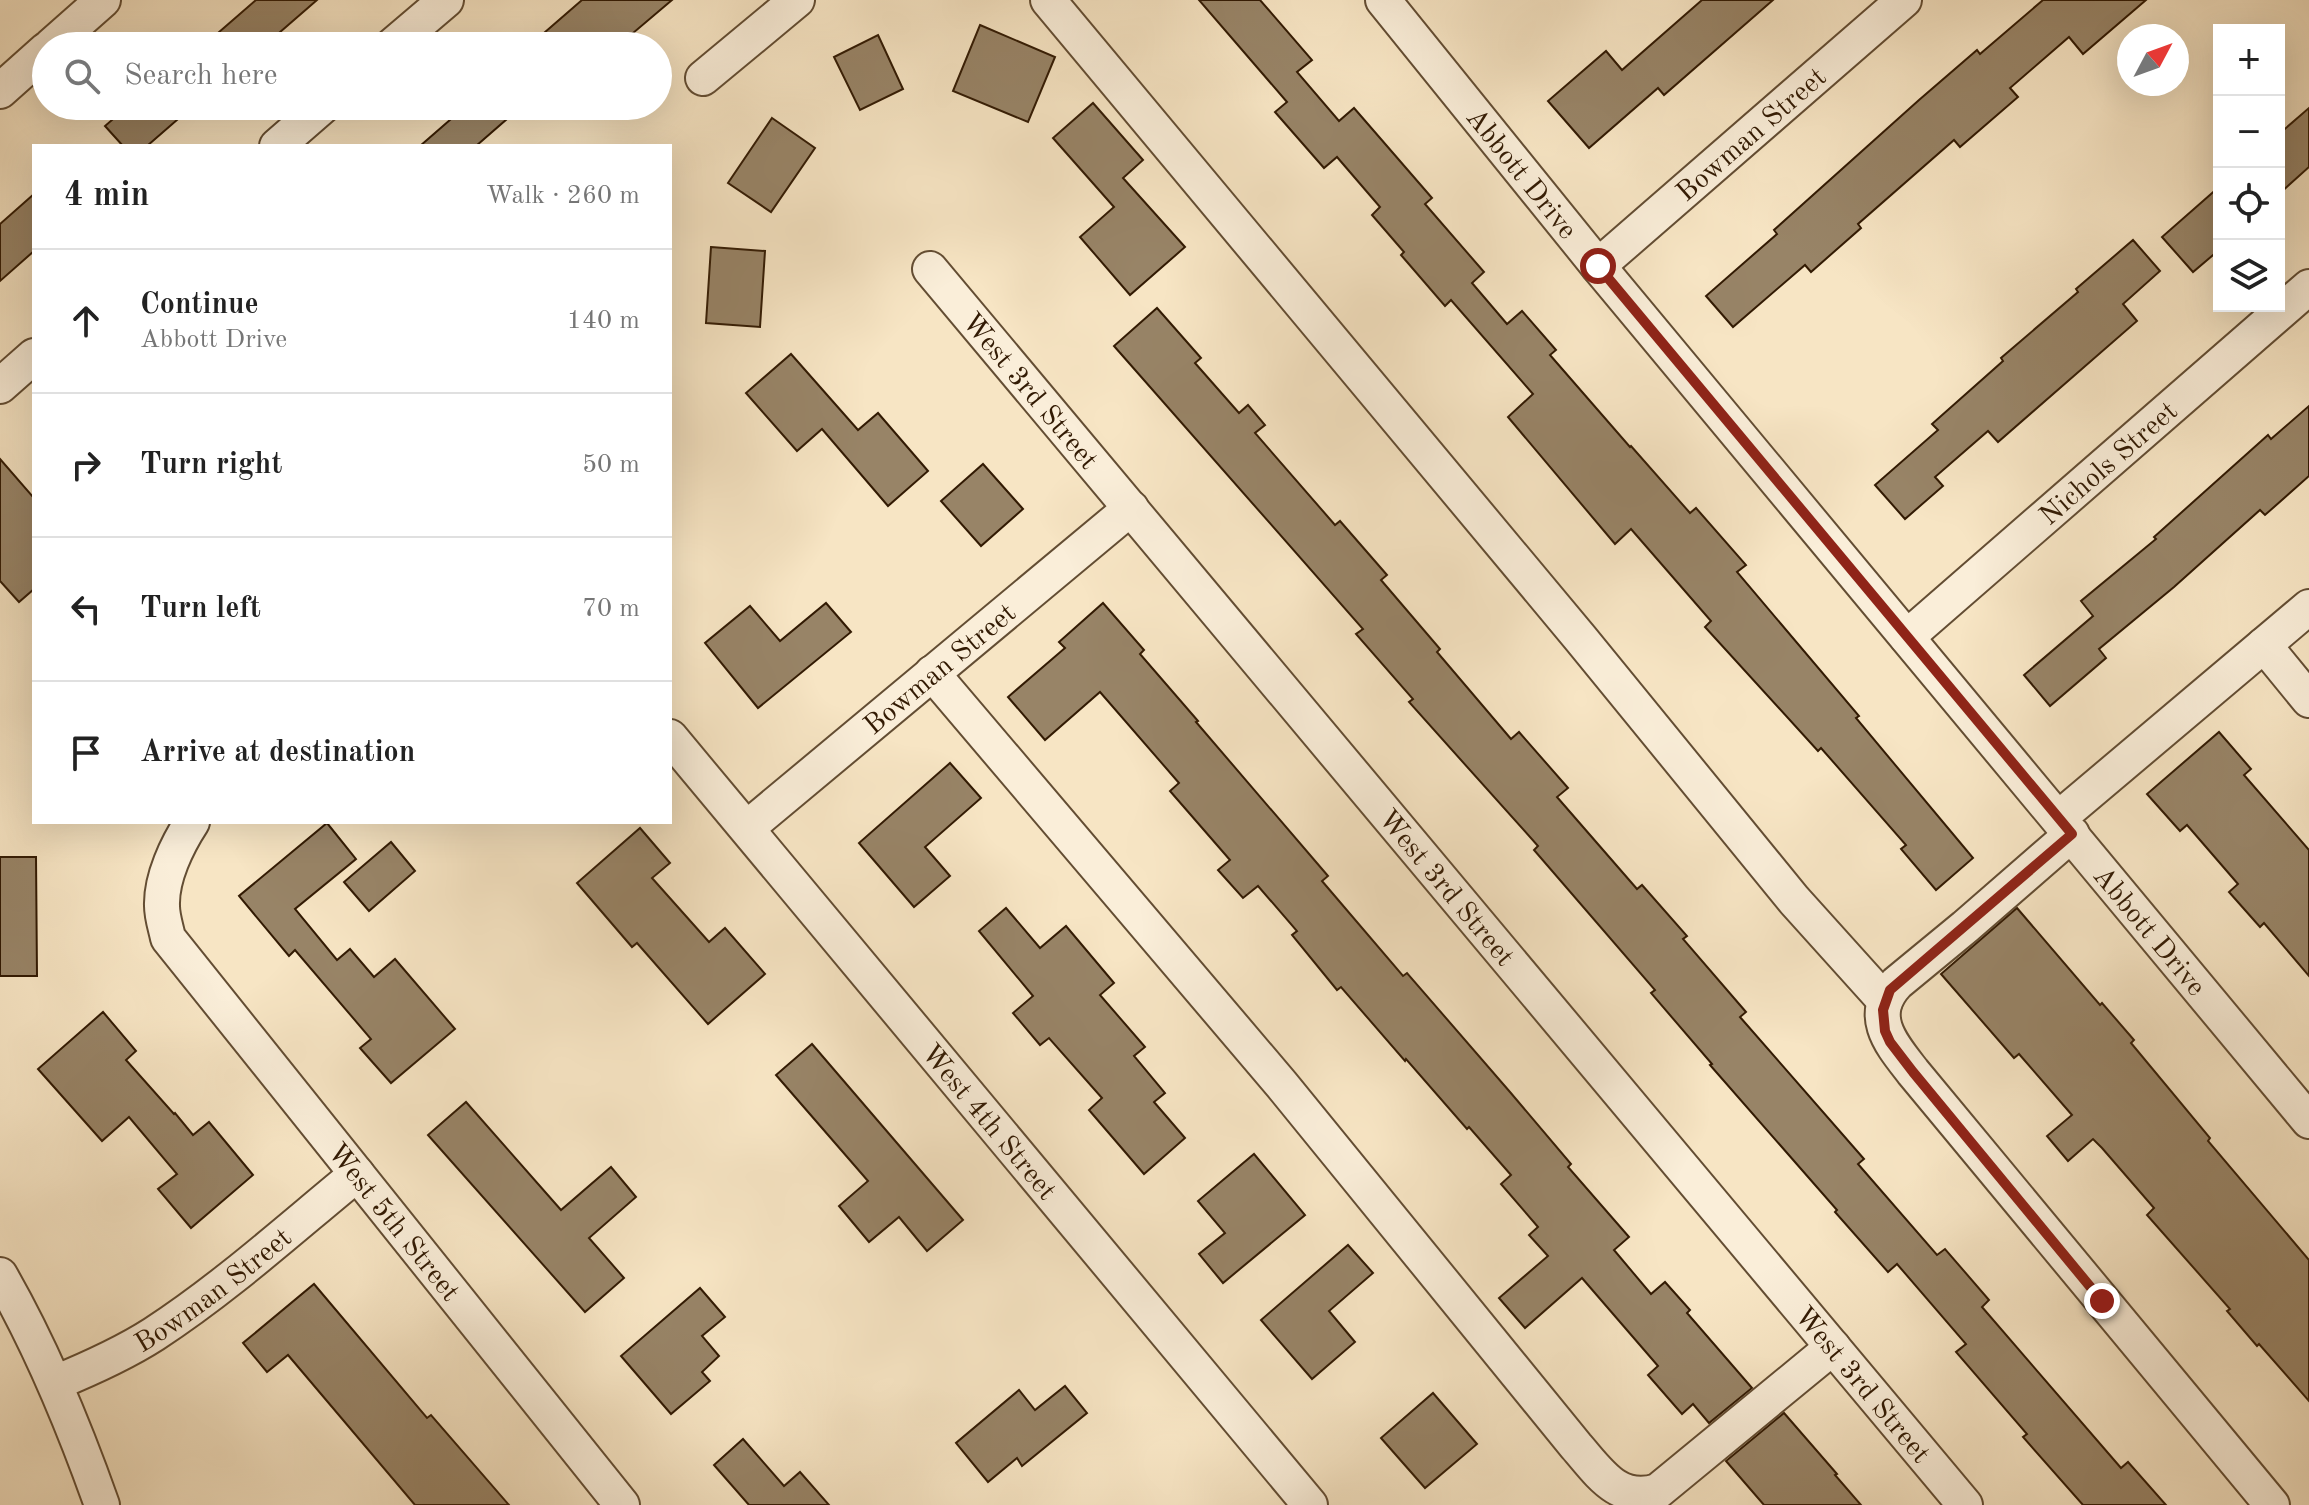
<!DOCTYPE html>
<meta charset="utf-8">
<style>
body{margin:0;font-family:"Old Standard TT",serif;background:#f2f2f2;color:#222}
.controls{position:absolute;right:24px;top:24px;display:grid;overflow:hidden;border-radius:0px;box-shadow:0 8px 32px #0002}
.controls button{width:72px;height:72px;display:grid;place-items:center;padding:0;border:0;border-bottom:2px solid #e0e0e0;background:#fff;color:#222;font:40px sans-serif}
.compass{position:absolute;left:2117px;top:24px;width:72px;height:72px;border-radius:50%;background:#fff;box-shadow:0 8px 32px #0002;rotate:49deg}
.stop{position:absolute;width:24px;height:24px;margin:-18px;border:6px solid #8f2418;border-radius:50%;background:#fff}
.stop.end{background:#8f2418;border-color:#fff;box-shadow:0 2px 8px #0008}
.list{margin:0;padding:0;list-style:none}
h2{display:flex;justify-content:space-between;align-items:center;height:104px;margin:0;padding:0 32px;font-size:34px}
h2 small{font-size:26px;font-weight:400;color:#767676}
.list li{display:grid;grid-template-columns:52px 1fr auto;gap:24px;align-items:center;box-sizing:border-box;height:144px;padding:0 32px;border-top:2px solid #e0e0e0}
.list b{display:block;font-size:30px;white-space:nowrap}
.list p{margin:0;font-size:26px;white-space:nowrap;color:#767676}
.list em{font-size:26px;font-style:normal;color:#767676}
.icon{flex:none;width:44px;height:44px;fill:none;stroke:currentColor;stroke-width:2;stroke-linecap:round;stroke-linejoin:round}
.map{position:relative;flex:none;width:2309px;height:1505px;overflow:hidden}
.search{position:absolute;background:#fff;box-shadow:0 8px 32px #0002;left:32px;top:32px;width:640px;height:88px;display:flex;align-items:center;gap:20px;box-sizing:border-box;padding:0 28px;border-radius:44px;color:#767676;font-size:30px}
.panel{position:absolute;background:#fff;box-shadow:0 8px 32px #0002;left:32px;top:144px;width:640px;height:680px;border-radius:0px}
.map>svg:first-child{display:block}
.building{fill:#988467;stroke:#321a03;stroke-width:2}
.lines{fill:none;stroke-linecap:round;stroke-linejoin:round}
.minor-casing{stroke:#634d33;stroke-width:38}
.minor{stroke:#faeed9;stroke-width:34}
.route{stroke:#8f2418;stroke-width:10}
.labels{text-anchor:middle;stroke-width:6;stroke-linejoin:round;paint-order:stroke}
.street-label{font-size:28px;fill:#321a03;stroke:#faeed9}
</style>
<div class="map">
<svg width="2309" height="1505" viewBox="0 0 2309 1505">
<rect width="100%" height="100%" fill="#f7e5c4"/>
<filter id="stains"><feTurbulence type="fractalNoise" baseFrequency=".0025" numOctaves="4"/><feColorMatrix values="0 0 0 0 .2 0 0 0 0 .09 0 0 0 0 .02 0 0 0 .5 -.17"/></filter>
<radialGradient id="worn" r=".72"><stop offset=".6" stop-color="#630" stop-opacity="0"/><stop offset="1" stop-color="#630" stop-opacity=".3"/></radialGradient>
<g class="building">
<path d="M256 0H317L264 46H203Z"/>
<path d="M582 0H672L633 33 644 46H529Z"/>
<path d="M1199 0H1260L1312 60 1297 72 1339 121 1354 108 1432 198 1425 204 1484 272 1472 283 1507 324 1522 311 1556 350 1550 355 1630 447 1631 446 1690 513 1696 508 1746 565 1737 572 1859 716 1856 718 1973 858 1936 890 1901 849 1906 845 1821 748 1818 751 1705 627 1711 621 1631 529 1615 544 1508 417 1533 394 1451 300 1445 306 1401 255 1404 252 1372 215 1380 207 1337 157 1324 168 1275 112 1287 102Z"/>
<path d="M1702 0H1773L1664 95 1658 88 1589 148 1548 101 1606 51 1622 70Z"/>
<path d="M2043 0H2146L2083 54 2069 37 2010 88 2018 97 1960 147 1954 140 1858 224 1861 228 1811 272 1805 265 1733 327 1706 296 1777 234 1774 230 1919 100 1977 50 1980 54Z"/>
<path d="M980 25 1055 57 1028 122 953 91Z"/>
<path d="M878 35 903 89 860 110 834 57Z"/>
<path d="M1093 103 1143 160 1123 178 1185 247 1130 295 1080 237 1114 207 1053 138Z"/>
<path d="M128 106H193L147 146H123L105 126Z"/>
<path d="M466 106H522L476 146H420Z"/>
<path d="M2309 108V167L2279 194V134Z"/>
<path d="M772 118 815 148 771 212 728 183Z"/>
<path d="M2219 187V250L2193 272 2162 237Z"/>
<path d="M34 194V251L0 281V224Z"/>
<path d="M2133 240 2160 271 2123 304 2137 321 1998 442 1988 431 1935 477 1943 486 1905 519 1875 485 1938 430 1932 424 2003 361 2001 358 2078 292 2076 289Z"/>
<path d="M711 247 765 251 760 327 706 323Z"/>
<path d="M1157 308 1201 358 1195 363 1239 413 1248 405 1265 425 1255 433 1335 525 1340 521 1387 575 1381 580 1440 649 1437 652 1511 739 1519 732 1568 788 1557 797 1637 889 1642 885 1687 936 1683 939 1746 1012 1740 1017 1864 1159 1858 1164 1937 1255 1945 1249 1989 1300 1982 1307 2121 1468 2128 1462 2166 1505H2083L2023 1437 2027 1434 1956 1352 1966 1344 1897 1264 1888 1272 1835 1212 1837 1210 1710 1065 1712 1064 1651 993 1655 990 1534 850 1538 846 1409 702 1413 699 1356 634 1363 629 1114 346Z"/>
<path d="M791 354 858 430 878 413 928 471 888 506 822 429 797 451 746 393Z"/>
<path d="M2309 406V476L2265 515 2260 510 2174 587 2099 649 2106 658 2050 706 2024 675 2093 616 2081 601 2156 539 2154 537 2268 435 2271 439Z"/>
<path d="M0 459 34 498V589L19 602 0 581Z"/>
<path d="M983 464 1023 509 981 546 941 501Z"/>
<path d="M826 603 851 632 758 708 705 643 750 606 780 641Z"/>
<path d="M1103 603 1144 650 1140 654 1198 721 1196 722 1328 876 1322 881 1403 976 1407 973 1510 1092 1571 1164 1568 1167 1629 1237 1614 1250 1651 1294 1665 1282 1690 1310 1687 1313 1752 1388 1709 1423 1693 1404 1682 1414 1648 1375 1658 1366 1582 1278 1525 1328 1499 1298 1548 1256 1529 1235 1538 1227 1501 1184 1511 1175 1469 1127 1467 1129 1406 1059 1405 1061 1341 987 1337 990 1292 935 1297 931 1258 886 1243 898 1218 870 1230 860 1170 791 1179 783 1100 692 1045 740 1008 697 1065 648 1059 642Z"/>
<path d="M2219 732 2251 769 2244 775 2309 850V976L2264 923 2260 927 2229 892 2238 884 2187 825 2180 831 2147 794Z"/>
<path d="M950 763 981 798 925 847 950 876 914 907 859 843Z"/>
<path d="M327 823 356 859 295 909 337 960 350 949 374 977 395 959 455 1029 391 1083 360 1048 371 1039 295 950 289 956 239 896Z"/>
<path d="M640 828 670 863 652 878 709 942 725 928 765 974 708 1024 637 943 632 947 577 883Z"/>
<path d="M391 842 415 871 369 911 344 882Z"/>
<path d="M0 857H36L37 976H0Z"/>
<path d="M1006 908 1040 948 1066 926 1114 983 1100 995 1145 1047 1134 1056 1165 1093 1154 1102 1185 1138 1144 1174 1089 1110 1102 1098 1049 1038 1040 1045 1013 1013 1033 996 979 931Z"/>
<path d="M2017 908 2100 1005 2102 1003 2134 1040 2131 1043 2210 1138 2208 1141 2309 1260V1401L2259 1344 2257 1346 2227 1311 2230 1309 2147 1215 2154 1208 2102 1148 2093 1139 2068 1161 2047 1136 2072 1115 2019 1054 2014 1058 1941 974Z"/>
<path d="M103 1012 136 1051 126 1060 174 1114 175 1113 193 1135 209 1122 253 1175 191 1228 158 1189 177 1174 129 1117 102 1141 38 1069Z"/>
<path d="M812 1044 963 1220 927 1251 899 1217 869 1242 839 1206 868 1181 776 1075Z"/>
<path d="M466 1102 561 1210 611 1167 636 1197 589 1238 624 1278 585 1312 428 1135Z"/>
<path d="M1254 1154 1305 1215 1223 1283 1199 1254 1225 1233 1198 1201Z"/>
<path d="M1348 1245 1373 1273 1329 1311 1355 1342 1312 1379 1261 1320Z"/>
<path d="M314 1284 427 1418 431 1415 509 1505H415L288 1355 267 1372 243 1343Z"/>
<path d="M700 1288 725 1317 702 1336 719 1356 702 1372 710 1381 671 1414 621 1356Z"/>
<path d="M1065 1386 1087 1413 1022 1466 1017 1458 988 1482 956 1443 1019 1390 1035 1410Z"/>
<path d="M1433 1393 1477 1444 1425 1488 1381 1438Z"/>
<path d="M1784 1413 1837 1474 1835 1475 1861 1505H1764L1726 1461Z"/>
<path d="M743 1439 784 1486 800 1472 829 1505H749L714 1465Z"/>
</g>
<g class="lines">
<g class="minor-casing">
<g id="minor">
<path d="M1048 0 1581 639 1794 900 1885 1001"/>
<path id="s1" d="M1383 0 1598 266 2309 1121"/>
<path d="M51 46 103 0"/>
<path d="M392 46 446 0"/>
<path d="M703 78 797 0"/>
<path d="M0 91 46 50"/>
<path d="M277 146 323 106"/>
<path id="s2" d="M1598 266 1904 0"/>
<path id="s3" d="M930 269 1965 1505"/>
<path d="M0 386 34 356"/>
<path id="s4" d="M1907 637 2309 287"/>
<path d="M2264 645 2309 700"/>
<path d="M932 673 1282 1085 1576 1446C1599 1472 1618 1504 1658 1491L1833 1347"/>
<path id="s5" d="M670 737 1310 1505"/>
<path d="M2059 818 2309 607"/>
<path id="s6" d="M192 822C177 845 161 878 162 906 162 917 166 928 168 938L622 1505"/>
<path id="s7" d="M747 828 1131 508"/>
<path d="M2072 834 1965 927 1897 983C1866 1016 1892 1045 1913 1072L2272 1505"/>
<path d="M0 1275C42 1348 74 1426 102 1505"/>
<path id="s8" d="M55 1383C89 1369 123 1354 154 1334 226 1287 291 1228 357 1174"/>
</g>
</g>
<use href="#minor" class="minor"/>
</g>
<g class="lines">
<path class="route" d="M1598 266 2072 834 1890 990 1883 1010 1885 1031 1890 1042 1913 1072 2102 1301"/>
</g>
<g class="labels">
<g class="street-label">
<text dy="10" stroke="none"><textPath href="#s2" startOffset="202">Bowman Street</textPath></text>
<text dy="10" stroke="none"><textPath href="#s1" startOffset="222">Abbott Drive</textPath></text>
<text dy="10" stroke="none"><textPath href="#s3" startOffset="158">West 3rd Street</textPath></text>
<text dy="10" stroke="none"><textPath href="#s4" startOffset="266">Nichols Street</textPath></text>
<text dy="10" stroke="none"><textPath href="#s7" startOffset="250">Bowman Street</textPath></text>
<text dy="10" stroke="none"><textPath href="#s3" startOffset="806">West 3rd Street</textPath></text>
<text dy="10" stroke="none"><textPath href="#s1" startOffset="1206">Abbott Drive</textPath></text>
<text dy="10" stroke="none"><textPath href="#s5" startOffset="500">West 4th Street</textPath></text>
<text dy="10" stroke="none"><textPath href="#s6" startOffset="486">West 5th Street</textPath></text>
<text dy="10" stroke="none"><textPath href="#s8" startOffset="184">Bowman Street</textPath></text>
<text dy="10" stroke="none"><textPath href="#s3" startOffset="1454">West 3rd Street</textPath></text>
</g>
</g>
<rect width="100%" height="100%" filter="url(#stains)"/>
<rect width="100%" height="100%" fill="url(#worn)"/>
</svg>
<div class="controls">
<button>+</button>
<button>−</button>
<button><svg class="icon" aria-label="locate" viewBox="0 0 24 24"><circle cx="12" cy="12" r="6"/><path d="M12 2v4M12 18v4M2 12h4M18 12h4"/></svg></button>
<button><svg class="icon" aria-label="layers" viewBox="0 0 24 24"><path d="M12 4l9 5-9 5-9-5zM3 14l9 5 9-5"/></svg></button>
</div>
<svg class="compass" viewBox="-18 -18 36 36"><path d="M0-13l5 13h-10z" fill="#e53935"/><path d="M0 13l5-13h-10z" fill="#767676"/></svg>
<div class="stop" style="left:1598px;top:266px"></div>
<div class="stop end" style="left:2102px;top:1301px"></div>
<div class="search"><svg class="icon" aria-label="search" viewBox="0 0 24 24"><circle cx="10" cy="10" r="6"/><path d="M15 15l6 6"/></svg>Search here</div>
<section class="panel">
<h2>4 min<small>Walk · 260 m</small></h2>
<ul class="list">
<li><svg class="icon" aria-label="ahead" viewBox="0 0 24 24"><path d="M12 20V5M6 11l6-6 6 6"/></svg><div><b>Continue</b><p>Abbott Drive</p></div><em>140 m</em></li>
<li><svg class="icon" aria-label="right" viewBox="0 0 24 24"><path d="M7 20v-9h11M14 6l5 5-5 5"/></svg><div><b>Turn right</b></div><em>50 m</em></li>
<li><svg class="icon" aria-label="left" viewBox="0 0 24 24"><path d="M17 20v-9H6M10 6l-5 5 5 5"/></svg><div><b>Turn left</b></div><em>70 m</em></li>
<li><svg class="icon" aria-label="arrive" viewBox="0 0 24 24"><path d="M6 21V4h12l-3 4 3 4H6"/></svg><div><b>Arrive at destination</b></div></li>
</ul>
</section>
</div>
